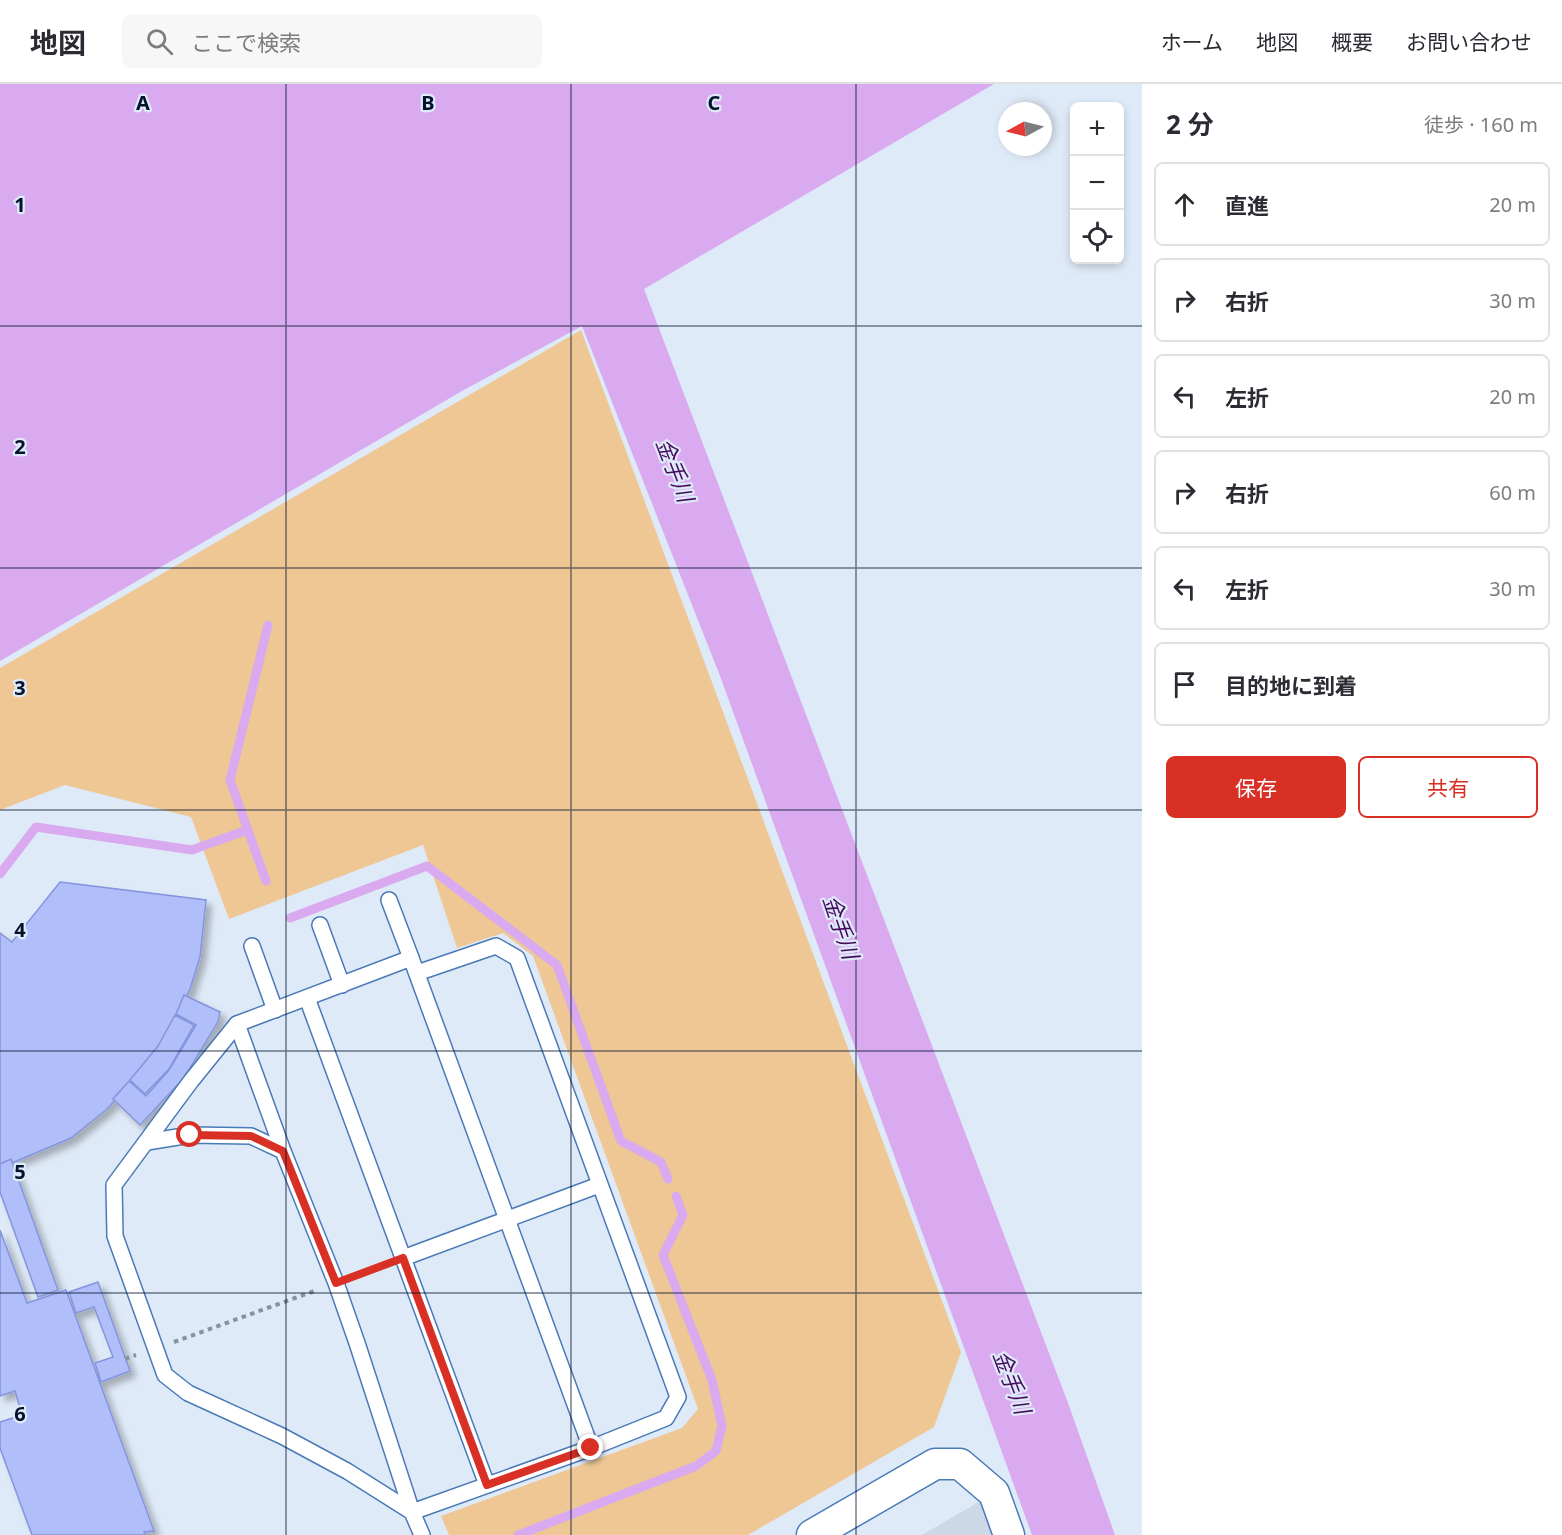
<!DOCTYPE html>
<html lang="ja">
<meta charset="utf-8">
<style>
body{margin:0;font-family:"Noto Sans","Noto Sans JP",sans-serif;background:#f7f7f7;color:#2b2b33}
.controls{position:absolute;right:18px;top:18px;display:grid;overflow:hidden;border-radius:9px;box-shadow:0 3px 9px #0003}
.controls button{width:54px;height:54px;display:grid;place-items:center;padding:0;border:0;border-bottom:2px solid #e1e1e2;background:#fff;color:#2b2b33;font:30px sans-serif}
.compass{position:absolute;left:998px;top:18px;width:54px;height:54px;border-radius:50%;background:#fff;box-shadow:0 3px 9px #0003;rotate:263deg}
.stop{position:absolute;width:18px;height:18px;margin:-14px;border:4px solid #d93025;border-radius:50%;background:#fff}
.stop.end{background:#d93025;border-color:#fff;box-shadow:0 2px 6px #0008}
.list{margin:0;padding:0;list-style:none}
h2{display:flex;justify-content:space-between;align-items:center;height:78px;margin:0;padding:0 24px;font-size:26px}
h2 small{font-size:20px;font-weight:400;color:#7c7c81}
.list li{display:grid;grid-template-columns:39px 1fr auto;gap:18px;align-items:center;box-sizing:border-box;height:84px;margin:0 12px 12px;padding:0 12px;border:2px solid #e1e1e2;border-radius:9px}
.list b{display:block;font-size:22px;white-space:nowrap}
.list em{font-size:20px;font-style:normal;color:#7c7c81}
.actions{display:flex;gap:12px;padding:18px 24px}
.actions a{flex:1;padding:14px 0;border:2px solid #d93025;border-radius:9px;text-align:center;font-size:21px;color:#d93025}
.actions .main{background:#d93025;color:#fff}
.icon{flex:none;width:33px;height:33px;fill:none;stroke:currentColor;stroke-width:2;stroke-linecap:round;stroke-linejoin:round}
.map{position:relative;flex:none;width:1142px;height:1451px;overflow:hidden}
header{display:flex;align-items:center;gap:36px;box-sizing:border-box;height:84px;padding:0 30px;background:#fff;border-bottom:2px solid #e1e1e2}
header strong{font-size:28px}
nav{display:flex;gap:33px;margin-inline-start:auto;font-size:21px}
.search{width:420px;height:54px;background:#f7f7f7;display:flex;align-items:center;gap:15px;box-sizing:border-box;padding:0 21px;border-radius:9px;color:#7c7c81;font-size:22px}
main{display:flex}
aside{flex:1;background:#fff}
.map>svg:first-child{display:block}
.built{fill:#cdd8e7}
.green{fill:#eec794}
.water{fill:#d9aaef}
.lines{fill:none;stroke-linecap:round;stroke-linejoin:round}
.stream{stroke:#d9aaef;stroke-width:9}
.building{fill:#b0bef9;stroke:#8594dd;stroke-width:1.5;filter:url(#shadow)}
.service-casing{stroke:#497ab7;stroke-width:18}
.minor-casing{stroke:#497ab7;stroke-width:33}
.path{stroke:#8592a4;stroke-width:4;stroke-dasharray:4.5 4.5;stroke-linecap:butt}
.service{stroke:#fff;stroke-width:15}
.minor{stroke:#fff;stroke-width:30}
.route{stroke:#d93025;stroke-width:8}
.grid{fill:none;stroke:#02132b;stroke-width:1.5;stroke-opacity:0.55}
.labels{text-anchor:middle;stroke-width:4.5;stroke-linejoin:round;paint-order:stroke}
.water-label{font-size:22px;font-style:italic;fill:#470a5d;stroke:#dfeaf8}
.grid-label{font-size:20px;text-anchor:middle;font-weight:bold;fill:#02132b;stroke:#dfeaf8;stroke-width:4.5;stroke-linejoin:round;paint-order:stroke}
</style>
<header>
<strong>地図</strong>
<div class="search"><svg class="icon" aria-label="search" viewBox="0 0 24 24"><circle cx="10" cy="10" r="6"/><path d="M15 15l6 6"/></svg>ここで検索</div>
<nav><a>ホーム</a><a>地図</a><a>概要</a><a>お問い合わせ</a></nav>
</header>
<main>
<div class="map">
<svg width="1142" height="1451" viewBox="0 0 1142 1451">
<defs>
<filter id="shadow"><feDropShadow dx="5.5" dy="5.5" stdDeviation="3" flood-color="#0004"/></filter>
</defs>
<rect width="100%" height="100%" fill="#dfeaf8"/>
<path class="built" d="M987 1413 1000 1451H922Z"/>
<path class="green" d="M581 246 961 1268 934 1343 748 1451H449L441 1432 682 1344 698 1325 533 872 503 849 457 864 423 761 229 835 191 733 65 701 0 726V584Z"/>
<path class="water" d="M0 0H994L644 205 1068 1319 1115 1451H1032L720 592 582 242 462 307 0 577Z"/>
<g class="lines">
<g class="stream">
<path d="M0 790 36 743 192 766 247 746"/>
<path d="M266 797 230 696 268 541"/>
<path d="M290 834 427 782 557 881 621 1057 661 1078 668 1095"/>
<path d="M518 1451 696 1382 716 1367 722 1342 712 1296 663 1171 683 1131 676 1112"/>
</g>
</g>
<g class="building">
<path d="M60 798 206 816 200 873 190 905 156 970 107 1025 71 1054 0 1084V849L12 858Z"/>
<path d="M184 911 220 928 218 938 184 994 140 1041 113 1015 129 997 146 1012 169 986 196 941 176 930Z"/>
<path d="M175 931 194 941 169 985 145 1010 130 996 158 962Z"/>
<path d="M11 1075 58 1206 38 1213 0 1108V1080Z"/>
<path d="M0 1146 27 1219 66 1206 154 1447 144 1448 145 1451H32L0 1364V1338L22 1331 15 1307 0 1312Z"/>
<path d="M98 1198 130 1287 101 1298 95 1279 113 1273 94 1223 76 1229 69 1208Z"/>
</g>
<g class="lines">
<g class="service-casing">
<g id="service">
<path d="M389 816 411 874"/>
<path d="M320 841 342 901"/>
<path d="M252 862 275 926"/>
<path d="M417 889 496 862 517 874 678 1313 666 1334 591 1364"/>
<path d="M307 914 487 1401"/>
<path d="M237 940 283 1067"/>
<path d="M147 1058 190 1051 251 1052 283 1067 336 1199 357 1259 412 1428 591 1364 411 874 237 940 191 997 114 1101 115 1152 165 1291 188 1309 282 1352 347 1387 412 1428 422 1451"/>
<path d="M403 1174 599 1101"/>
</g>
</g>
<g class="minor-casing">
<path id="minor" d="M812 1451 935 1380H960L994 1409 1009 1451"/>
</g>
<g class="path">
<path d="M355 1192 384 1181"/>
<path d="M174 1258 317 1206"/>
<path d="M125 1275 136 1271"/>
</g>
<use href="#service" class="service"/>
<use href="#minor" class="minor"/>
</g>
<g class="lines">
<path class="route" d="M190 1051 251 1052 283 1067 336 1199 403 1174 487 1401 591 1364"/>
</g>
<path class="grid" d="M286 0V1451M571 0V1451M856 0V1451M0 242H1142M0 484H1142M0 726H1142M0 967H1142M0 1209H1142"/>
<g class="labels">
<g class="water-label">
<text transform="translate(675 386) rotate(69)" y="8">金手川</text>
<text transform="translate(841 843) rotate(71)" y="8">金手川</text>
<text transform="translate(1012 1298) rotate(69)" y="8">金手川</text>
</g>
</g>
<g class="grid-label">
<text x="143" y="26">A</text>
<text x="428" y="26">B</text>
<text x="714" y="26">C</text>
<text x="20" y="128">1</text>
<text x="20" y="370">2</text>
<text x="20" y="611">3</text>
<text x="20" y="853">4</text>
<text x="20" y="1095">5</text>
<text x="20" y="1337">6</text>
</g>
</svg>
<div class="controls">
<button>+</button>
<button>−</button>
<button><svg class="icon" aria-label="locate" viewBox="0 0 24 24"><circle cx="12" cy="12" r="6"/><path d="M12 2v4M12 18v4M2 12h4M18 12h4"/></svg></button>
</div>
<svg class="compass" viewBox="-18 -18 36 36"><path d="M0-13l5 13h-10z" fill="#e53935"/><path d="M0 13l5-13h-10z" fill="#7c7c81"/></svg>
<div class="stop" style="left:190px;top:1051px"></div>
<div class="stop end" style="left:591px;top:1364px"></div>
</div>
<aside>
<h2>2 分<small>徒歩 · 160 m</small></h2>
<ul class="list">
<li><svg class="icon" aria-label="ahead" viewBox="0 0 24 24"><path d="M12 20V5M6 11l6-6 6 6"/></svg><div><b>直進</b></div><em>20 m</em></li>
<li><svg class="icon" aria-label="right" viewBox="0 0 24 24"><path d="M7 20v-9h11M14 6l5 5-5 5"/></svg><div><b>右折</b></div><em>30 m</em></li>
<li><svg class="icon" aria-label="left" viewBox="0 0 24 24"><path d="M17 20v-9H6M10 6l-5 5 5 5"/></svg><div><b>左折</b></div><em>20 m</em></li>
<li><svg class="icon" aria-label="right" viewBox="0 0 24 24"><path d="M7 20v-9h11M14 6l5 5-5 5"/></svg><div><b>右折</b></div><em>60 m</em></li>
<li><svg class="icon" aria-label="left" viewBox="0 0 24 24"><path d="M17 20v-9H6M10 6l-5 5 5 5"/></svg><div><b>左折</b></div><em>30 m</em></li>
<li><svg class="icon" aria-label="arrive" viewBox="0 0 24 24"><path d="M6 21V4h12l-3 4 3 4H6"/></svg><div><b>目的地に到着</b></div></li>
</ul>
<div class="actions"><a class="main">保存</a><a>共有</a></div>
</aside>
</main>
